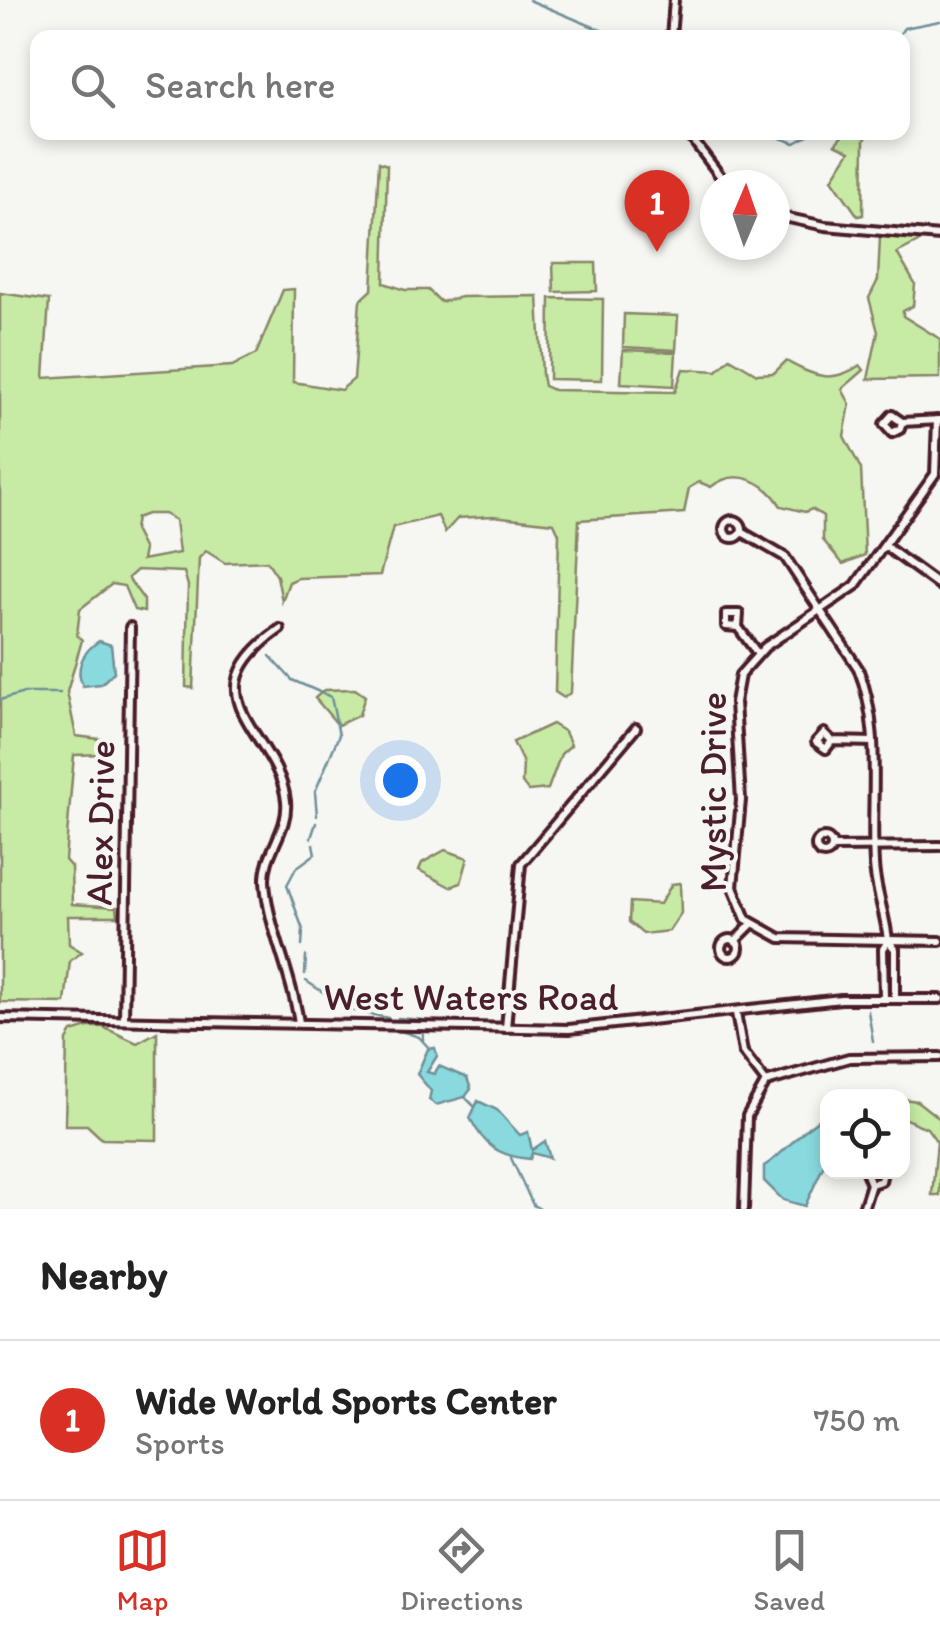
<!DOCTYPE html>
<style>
body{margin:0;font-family:Itim,sans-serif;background:#f6f6f6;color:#222}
.controls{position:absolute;right:30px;bottom:30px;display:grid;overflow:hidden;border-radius:20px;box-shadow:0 5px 15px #0003}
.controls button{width:90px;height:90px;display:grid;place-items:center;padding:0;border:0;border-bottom:2px solid #e0e0e0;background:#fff;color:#222;font:50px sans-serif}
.compass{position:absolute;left:700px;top:170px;width:90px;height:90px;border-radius:50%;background:#fff;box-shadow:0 5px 15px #0003;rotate:2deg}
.you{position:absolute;left:400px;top:780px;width:35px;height:35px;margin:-25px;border:8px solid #fff;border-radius:50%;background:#1a73e8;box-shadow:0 0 0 15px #1a73e833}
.badge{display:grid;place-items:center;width:65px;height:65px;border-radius:50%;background:#d93025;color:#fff;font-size:32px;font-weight:700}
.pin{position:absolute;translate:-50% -82px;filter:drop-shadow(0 2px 5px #0008)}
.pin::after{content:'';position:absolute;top:52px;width:35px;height:30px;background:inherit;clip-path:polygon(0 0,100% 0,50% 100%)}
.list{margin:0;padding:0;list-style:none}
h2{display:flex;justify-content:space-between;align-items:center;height:130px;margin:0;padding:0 40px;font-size:42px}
h2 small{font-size:32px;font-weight:400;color:#767676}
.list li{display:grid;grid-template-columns:65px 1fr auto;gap:30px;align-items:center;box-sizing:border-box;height:160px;padding:0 40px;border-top:2px solid #e0e0e0}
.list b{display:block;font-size:38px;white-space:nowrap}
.list p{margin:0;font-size:32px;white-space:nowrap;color:#767676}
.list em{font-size:32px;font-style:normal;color:#767676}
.icon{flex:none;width:55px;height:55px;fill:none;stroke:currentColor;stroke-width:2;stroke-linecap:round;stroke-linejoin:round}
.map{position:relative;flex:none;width:940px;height:1209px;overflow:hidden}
.search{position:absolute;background:#fff;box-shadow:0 5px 15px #0003;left:30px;right:30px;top:30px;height:110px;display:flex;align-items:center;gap:25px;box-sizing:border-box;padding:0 35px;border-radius:20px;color:#767676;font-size:38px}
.sheet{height:290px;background:#fff}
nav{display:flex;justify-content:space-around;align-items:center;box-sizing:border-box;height:140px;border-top:2px solid #e0e0e0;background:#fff;font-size:28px;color:#767676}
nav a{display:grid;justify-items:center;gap:5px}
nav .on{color:#d93025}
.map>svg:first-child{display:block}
.green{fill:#c7eba5;stroke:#888568;stroke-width:2.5;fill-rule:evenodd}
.water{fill:#88dadf;stroke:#6f8f97;stroke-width:2.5}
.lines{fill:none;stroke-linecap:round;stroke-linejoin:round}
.stream{stroke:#6f8f97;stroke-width:2.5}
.minor-casing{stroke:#4a1f2b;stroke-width:14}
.minor{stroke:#f6f6f2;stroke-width:6}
.labels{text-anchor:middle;stroke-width:8;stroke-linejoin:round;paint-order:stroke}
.street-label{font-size:38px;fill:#4a1f2b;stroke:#f6f6f2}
</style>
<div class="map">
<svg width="940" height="1209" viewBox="0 0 940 1209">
<rect width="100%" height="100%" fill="#f6f6f2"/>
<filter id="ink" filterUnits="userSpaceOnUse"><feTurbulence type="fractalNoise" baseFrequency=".01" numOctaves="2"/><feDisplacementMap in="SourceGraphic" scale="20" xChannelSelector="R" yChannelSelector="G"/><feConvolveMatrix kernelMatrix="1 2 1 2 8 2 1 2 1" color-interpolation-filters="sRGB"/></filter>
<g filter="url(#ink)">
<g class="green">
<path d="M846 132 870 133 864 140 863 215 858 216 832 179 850 151 835 144Z"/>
<path d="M379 162 387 165 384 283 405 290H428L441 302 461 297 538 296 542 375 544 386 553 390 675 392 683 369 717 371 730 358 757 374 774 373 786 361C811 374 830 386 860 365L864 370 842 389 850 404 844 436 861 469 865 555 843 564 823 540V516L812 509 805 512 781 506C766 482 737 466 711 487L699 482 689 488 684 513 579 520 571 692 564 698 555 692 559 534 554 523 493 516 458 518 445 532 438 516 393 527 380 575 298 578 289 582 282 601 277 576 267 561 225 563 206 551 199 558 193 688 186 687 188 586 184 572 137 570 128 578 144 600V612L134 610 124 586 112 584 80 609 77 635 82 640 67 692 76 736 107 740 109 746 105 754 74 755 65 860 71 867 72 904 117 907 118 916H68L69 944 82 952 70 961 65 1003 0 1002V293L49 300 44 378 232 366 256 354 283 290 294 289 293 382 341 390 354 379 360 301 372 290ZM147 514H164L175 520 179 553 142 560 144 550 134 530 136 518Z"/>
<path d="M880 237 922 240 897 253 915 284 913 306 903 311V316L940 339V378L868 379 878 332 869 298 878 280Z"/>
<path d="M553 263H596L597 291 554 292Z"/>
<path d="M550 298 603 299 602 380 549 379Z"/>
<path d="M624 314 678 316 676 350 623 347Z"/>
<path d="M623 350 676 352 674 386 621 383Z"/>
<path d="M355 689 365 696 359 715 338 725 315 698 324 690Z"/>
<path d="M552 724 565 732 571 745 561 754 548 789 528 791 522 783 523 763 513 742Z"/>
<path d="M445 850 468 858 461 883 450 887 419 870 422 863Z"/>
<path d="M680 883 681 913 669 931 643 934 629 922 630 902 660 904 672 884Z"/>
<path d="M88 1027H103L137 1043 157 1032V1140L102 1139 87 1125H65L67 1040 72 1032Z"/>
<path d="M903 1099 917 1101 940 1119V1195H932L937 1142 927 1128 903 1118Z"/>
</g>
<g class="water">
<path d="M99 641 111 645 114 672 101 684 83 686C74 669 83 651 99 641Z"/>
<path d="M435 1048 437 1056 427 1072 434 1074 439 1066 467 1078 471 1089 465 1097 436 1105 429 1100 431 1091 417 1074 428 1049Z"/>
<path d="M478 1101 497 1110 520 1135 528 1132 532 1150 545 1141 550 1158 532 1153 530 1159C499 1156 485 1147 470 1118Z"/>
<path d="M827 1115V1158L805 1206 783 1200 764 1181V1166C789 1151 802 1126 827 1115Z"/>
</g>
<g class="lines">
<g class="stream">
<path d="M529 0 620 38"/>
<path d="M897 38 904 28 940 21"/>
<path d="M763 132 795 143 815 132"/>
<path d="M270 656 292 680 331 697 339 735 315 792 317 816"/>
<path d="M0 700 24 693H60"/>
<path d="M311 838 316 823"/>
<path d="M302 946 303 930 287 885 296 868 315 854 313 844"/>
<path d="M305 974 306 956"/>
<path d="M306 981 350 1010 388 1018"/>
<path d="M868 1011 873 1041"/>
<path d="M398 1018 423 1020"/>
<path d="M386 1029 394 1030"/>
<path d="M401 1031 419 1037 429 1048"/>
<path d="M423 1040V1031"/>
<path d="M465 1097 474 1106"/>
<path d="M511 1158 533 1205 540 1209"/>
</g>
<g class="minor-casing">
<g id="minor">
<path d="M671 38 674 0"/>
<path d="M687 132 727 185"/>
<path d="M775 215 825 226 940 236"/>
<path d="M937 420 935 474 855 586 765 647 740 675 735 702 741 800 733 887 746 919 780 938 940 941"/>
<path d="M902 422 900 429 892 433 884 424 892 415 902 422 940 420"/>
<circle cx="733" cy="529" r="9"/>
<path d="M742 532 785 557 858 668C883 730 870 798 874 864 875 890 886 915 888 941L883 949 884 998"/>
<path d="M885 546 940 586"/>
<path d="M738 627 726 626V614H739L738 627 757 653"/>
<path d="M280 629C183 697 279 733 286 801 289 831 264 852 265 881 267 926 293 976 299 1023"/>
<path d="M832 741 826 749 816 742 824 733 832 741 873 742"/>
<circle cx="824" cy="846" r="8"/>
<path d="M833 847 940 846"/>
<circle cx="730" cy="948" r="9"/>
<path d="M735 941 752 924"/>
<path d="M889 942 895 949V998"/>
<path d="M736 1013 743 1052 766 1082"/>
<path d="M0 1018 569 1029 841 999H940"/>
<path d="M124 1020 130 627"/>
<path d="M506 1028 521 864 636 728"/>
<path d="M866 1172 871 1184"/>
<path d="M744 1209 747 1116 766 1082 849 1058 940 1057"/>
<path d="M863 1209 871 1184 881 1181 883 1172"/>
</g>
</g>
<use href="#minor" class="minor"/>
</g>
</g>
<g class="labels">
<g class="street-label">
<text transform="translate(713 792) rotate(-90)" y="13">Mystic Drive</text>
<text transform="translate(100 823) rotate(-89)" y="13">Alex Drive</text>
<text x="471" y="1010">West Waters Road</text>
</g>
</g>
</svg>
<div class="controls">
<button><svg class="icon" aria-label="locate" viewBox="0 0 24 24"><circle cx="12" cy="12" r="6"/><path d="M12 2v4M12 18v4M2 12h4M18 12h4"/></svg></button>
</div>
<svg class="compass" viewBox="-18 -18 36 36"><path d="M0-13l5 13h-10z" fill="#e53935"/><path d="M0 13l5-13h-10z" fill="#767676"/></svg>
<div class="you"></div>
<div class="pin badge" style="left:657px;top:252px">1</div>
<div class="search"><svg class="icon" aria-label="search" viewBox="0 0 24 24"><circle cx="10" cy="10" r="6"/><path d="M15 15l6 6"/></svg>Search here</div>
</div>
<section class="sheet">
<h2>Nearby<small></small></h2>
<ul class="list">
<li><span class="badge">1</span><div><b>Wide World Sports Center</b><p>Sports</p></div><em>750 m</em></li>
</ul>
</section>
<nav>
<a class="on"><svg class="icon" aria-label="map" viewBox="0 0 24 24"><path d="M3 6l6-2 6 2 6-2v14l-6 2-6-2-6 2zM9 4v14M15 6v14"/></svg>Map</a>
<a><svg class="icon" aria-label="directions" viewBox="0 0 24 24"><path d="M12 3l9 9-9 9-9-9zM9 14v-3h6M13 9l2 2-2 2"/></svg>Directions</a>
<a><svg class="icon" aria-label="saved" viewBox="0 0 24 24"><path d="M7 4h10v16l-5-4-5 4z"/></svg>Saved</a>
</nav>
